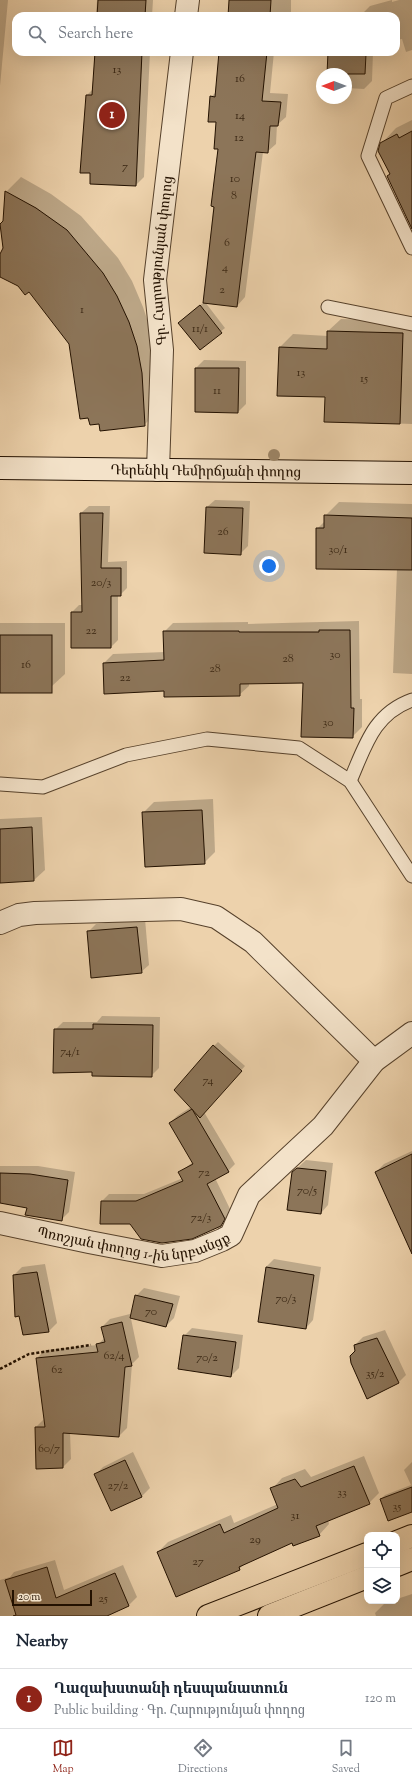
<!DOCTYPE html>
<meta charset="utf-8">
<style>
body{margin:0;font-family:"Sorts Mill Goudy","Noto Serif Armenian",serif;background:#f2f2f3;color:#1f2937}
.controls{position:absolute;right:12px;bottom:12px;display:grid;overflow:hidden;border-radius:8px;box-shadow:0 4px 16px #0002}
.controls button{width:36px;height:36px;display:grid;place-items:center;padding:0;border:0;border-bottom:1px solid #e0e1e3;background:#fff;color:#1f2937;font:20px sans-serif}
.compass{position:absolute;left:316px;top:68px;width:36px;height:36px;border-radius:50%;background:#fff;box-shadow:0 4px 16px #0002;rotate:270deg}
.scale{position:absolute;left:12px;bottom:10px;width:80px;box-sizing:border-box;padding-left:4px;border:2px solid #231100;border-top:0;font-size:11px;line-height:14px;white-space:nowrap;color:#231100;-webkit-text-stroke:3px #f3e2c9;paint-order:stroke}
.you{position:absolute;left:269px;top:566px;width:14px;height:14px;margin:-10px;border:3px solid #fff;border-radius:50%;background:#1a73e8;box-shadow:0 0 0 6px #1a73e833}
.badge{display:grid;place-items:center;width:26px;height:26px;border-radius:50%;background:#8f2418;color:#fff;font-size:13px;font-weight:700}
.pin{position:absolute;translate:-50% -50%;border:2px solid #fff;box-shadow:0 1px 4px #0006}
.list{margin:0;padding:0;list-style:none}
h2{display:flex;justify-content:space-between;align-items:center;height:52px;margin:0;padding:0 16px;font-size:17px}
h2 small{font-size:13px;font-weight:400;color:#747a83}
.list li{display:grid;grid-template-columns:26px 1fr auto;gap:12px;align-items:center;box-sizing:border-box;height:60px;padding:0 16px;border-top:1px solid #e0e1e3}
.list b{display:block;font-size:15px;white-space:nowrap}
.list p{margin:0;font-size:13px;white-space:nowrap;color:#747a83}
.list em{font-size:13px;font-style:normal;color:#747a83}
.icon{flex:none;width:22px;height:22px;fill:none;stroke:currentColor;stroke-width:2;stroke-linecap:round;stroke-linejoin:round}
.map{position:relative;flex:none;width:412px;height:1616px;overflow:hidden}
.search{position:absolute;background:#fff;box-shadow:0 4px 16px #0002;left:12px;right:12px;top:12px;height:44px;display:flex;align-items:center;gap:10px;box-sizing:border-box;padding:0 14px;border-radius:12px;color:#747a83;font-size:15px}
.sheet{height:112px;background:#fff}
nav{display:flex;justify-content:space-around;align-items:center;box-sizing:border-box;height:56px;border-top:1px solid #e0e1e3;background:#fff;font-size:11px;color:#747a83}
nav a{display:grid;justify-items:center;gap:2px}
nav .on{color:#8f2418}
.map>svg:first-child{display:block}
.shadow{fill:#0003}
.building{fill:#8c7559;stroke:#231100}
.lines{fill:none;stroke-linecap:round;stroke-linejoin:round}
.lane-casing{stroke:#56412b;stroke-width:15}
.street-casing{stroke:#56412b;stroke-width:24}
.secondary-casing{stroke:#231100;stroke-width:24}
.primary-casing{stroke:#231100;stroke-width:24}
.path{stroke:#231100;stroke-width:2.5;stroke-dasharray:3 2;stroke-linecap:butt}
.lane{stroke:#f3e2c9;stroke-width:13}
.street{stroke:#f3e2c9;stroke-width:22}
.secondary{stroke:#f3e2c9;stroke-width:22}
.primary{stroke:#edd2ac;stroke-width:22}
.tree{fill:#9e8769}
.labels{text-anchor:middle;stroke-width:3;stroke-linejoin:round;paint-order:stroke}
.number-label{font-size:12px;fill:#3d2a16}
.street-label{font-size:14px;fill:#231100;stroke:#f3e2c9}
</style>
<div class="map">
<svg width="412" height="1616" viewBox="0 0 412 1616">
<rect width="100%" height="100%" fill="#edd2ac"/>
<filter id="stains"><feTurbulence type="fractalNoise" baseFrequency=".005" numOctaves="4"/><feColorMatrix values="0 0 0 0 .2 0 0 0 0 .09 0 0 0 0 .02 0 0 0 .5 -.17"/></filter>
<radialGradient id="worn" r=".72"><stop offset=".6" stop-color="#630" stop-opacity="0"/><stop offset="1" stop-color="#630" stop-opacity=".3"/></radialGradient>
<g class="shadow">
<path d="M0 0H8L0 86Z"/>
<path d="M97 0H153L152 16H96Z"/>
<path d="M230 0H291V16H229Z"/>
<path d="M392 0V2L399 0H412V50L406 52 402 39 396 40V16H335L338 13H363L370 6Z"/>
<path d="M95 52H150L144 177 136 185 87 95 93 89Z"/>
<path d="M220 52H274L270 93 288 94 286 117 277 125 276 144 267 152H263L245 297 237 306 205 302 225 328 200 349 184 319 204 302 219 148 217 122 211 97 216 92Z"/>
<path d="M329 52H373L372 81 364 89 346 88V74H328Z"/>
<path d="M412 120V223L391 174 381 144 396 128Z"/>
<path d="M21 177 51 194 81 216 118 258 132 281 143 307 151 331 159 410 144 425 70 344 29 291 0 275V256L4 248V238L0 225 4 221 6 192Z"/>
<path d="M341 319 412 321V424L325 421 326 396 280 347 293 334 328 336V331Z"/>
<path d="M204 360 246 361V404L238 412 196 368Z"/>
<path d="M215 500 250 501 248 546 240 554 207 507Z"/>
<path d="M339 502 412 504V674L393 673 397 568 317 529 325 521V516Z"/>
<path d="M89 506H110L108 562 127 561V588L120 595H118V640L111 647 72 612 79 605H82L81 513Z"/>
<path d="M359 621 360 699H362V727L352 737 304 682 249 683V686L239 695 165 690 104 663 113 654 165 652 164 632 173 623 248 622V624Z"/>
<path d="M0 623H65V674L52 686 0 685Z"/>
<path d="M213 799 215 852 204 863 143 813 154 802Z"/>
<path d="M42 817 45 870 34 880 0 882V819Z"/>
<path d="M145 919 149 965 141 972 88 932 96 924Z"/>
<path d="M102 1016 160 1017 159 1068 151 1076 93 1071 55 1030 63 1022H97Z"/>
<path d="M218 1042 245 1066 204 1112 235 1164 228 1171 215 1178 231 1211 228 1218 221 1225 131 1223 102 1201 109 1194H144L183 1178 180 1172 193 1162 170 1123 177 1116 191 1107 214 1046Z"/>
<path d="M412 1151V1216L376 1172 384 1164Z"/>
<path d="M306 1160 333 1163 328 1205 321 1213 292 1173Z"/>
<path d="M0 1166H38L75 1172 69 1212 61 1220 28 1207 0 1202Z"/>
<path d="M274 1259 321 1267 313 1320 306 1328 259 1321 266 1267Z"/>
<path d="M45 1264 57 1323 49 1331 24 1334 14 1275 22 1267Z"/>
<path d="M144 1288 180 1296 174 1318 166 1326 136 1296Z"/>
<path d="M130 1314 139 1357 132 1364 127 1428 119 1436 70 1432 71 1459 63 1467 36 1427 44 1419 37 1358 45 1350 98 1345 105 1337 102 1327 110 1319Z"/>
<path d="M192 1328 243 1335 239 1368 231 1376 184 1336Z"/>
<path d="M385 1330 406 1375 398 1383 356 1351 355 1345 363 1337Z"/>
<path d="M133 1452 150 1488 142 1496 111 1510 95 1475 103 1467Z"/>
<path d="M364 1456 379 1493 369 1503 328 1520 329 1524 319 1535 292 1542 246 1563 239 1569 158 1552 168 1542 231 1515 234 1523 278 1504 272 1489 282 1478 305 1469 311 1477Z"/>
<path d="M412 1462V1511L381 1499 385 1495 411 1485 404 1470Z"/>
<path d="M55 1560 64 1590 123 1565 137 1597 129 1605 104 1616H0V1580L10 1577 14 1572Z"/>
<path d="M412 1594V1616H376L375 1613 384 1604 397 1601V1599Z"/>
</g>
<g class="building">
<path d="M98 0H146L145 16H97Z"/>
<path d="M229 0H271L270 16H228Z"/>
<path d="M95 52H142L136 186 90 184V173H80L86 95H92Z"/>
<path d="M219 52H267L262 101 281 102 278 126H270L268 153 256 152 237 307 203 303 214 207 211 206 218 149H214L216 122H208L210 96 215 97Z"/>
<path d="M328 52 366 54 365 74H327Z"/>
<path d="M412 131V229L387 176 390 174 378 151 380 143 397 134 399 138Z"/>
<path d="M5 191 36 208 67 230 103 273 117 296 129 322 137 346 142 373 145 426 100 431 99 424 90 425 88 418 80 419 69 344 29 292 25 295 18 286 0 277V254L3 248 0 224 3 221Z"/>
<path d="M200 305 222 333 200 350 178 323Z"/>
<path d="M327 331 403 333 400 424 324 422 325 397 277 396 279 347 327 349Z"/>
<path d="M195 368H239L238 413 195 412Z"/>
<path d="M206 507 243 508 241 555 204 553Z"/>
<path d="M80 513H103L101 568H121V596H111V648H71V612H82Z"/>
<path d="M324 515 412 518V570L316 569V528H324Z"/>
<path d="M319 630H350L351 708H354L353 738 301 737 303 683 240 684V696L164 697V691L104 694 103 663 164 660 163 631H239V632H319Z"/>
<rect x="0" y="635" width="52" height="58"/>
<path d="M202 810 205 864 145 867 142 812Z"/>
<path d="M32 827 34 881 0 883V829Z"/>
<path d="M137 927 142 973 91 978 87 931Z"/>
<path d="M93 1024 153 1025 152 1077 92 1076V1072L53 1073 54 1029H93Z"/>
<path d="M213 1045 242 1071 200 1118 174 1090Z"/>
<path d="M192 1109 229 1172 207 1184 225 1219 221 1226 192 1239 162 1243 141 1239 130 1224H100L101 1201H136L183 1181 178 1172 193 1164 169 1123Z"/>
<path d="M412 1154V1254L375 1172Z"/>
<path d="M297 1168 326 1171 321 1214 287 1210 292 1172Z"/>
<path d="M0 1173 30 1174 68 1180 62 1221 25 1215 27 1208 0 1203Z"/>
<path d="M266 1267 314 1275 306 1329 258 1322Z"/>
<path d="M37 1272 49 1332 23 1335 19 1316 15 1317 13 1275Z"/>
<path d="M135 1295 173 1304 166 1327 130 1318Z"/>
<path d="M122 1322 132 1366 125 1367 119 1437 63 1433V1468L36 1469 35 1427H45L36 1358 98 1352 96 1344 105 1342 101 1327Z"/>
<path d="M183 1335 236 1342 231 1377 178 1369Z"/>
<path d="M377 1338 399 1383 367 1399 351 1363 350 1356 355 1351 354 1345Z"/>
<path d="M125 1460 142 1497 111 1511 94 1474Z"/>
<path d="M354 1466 370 1504 316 1526 320 1536 293 1546 292 1543 239 1567 240 1570 176 1597 157 1552 220 1524 224 1533 278 1508 270 1488 295 1479 301 1487Z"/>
<path d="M412 1487V1512L388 1521 380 1499Z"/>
<path d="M47 1567 56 1598 115 1573 129 1606 107 1616H13L16 1615 5 1580Z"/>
</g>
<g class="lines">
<g class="lane-casing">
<g id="lane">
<path d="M412 86 386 98 368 156 412 248"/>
<path d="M328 307 412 324"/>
<path d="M350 781C365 747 373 714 412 700"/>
<path d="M0 784 43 787 126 755 207 739 299 748 350 781 412 876"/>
</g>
</g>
<g class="street-casing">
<g id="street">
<path d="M186 16 188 0"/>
<path id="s1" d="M158 470 162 350 155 280 182 52"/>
<path d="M0 923 19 915 35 913 181 909 216 917 253 942 374 1061"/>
<path id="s2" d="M0 1223 89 1242 162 1256 195 1251 222 1240 231 1235 249 1195 323 1126 374 1061 412 1033"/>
</g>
</g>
<g class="secondary-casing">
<g id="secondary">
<path id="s3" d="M0 468 412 473"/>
</g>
</g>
<g class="primary-casing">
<g id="primary">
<path d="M397 1542 412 1536"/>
<path d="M397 1565 412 1559"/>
<path d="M208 1616 367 1554"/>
<path d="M269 1616 367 1577"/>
</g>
</g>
<path class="path" d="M0 1369 29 1354 91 1345"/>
<use href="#lane" class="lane"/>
<use href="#street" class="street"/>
<use href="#secondary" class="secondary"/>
<use href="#primary" class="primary"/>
</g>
<circle class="tree" cx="274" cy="455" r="6"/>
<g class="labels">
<g class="number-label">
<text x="117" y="73">13</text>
<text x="240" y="82">16</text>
<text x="240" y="119">14</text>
<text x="239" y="141">12</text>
<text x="125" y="170">7</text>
<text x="235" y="182">10</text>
<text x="234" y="199">8</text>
<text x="227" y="246">6</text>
<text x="225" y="271">4</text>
<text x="222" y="293">2</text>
<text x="82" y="313">1</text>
<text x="200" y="332">11/1</text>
<text x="301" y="376">13</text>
<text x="364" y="382">15</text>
<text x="217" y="394">11</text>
<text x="223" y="535">26</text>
<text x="338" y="553">30/1</text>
<text x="101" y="586">20/3</text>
<text x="91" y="634">22</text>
<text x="335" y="658">30</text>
<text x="288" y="662">28</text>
<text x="26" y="668">16</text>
<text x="215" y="672">28</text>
<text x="125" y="681">22</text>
<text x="328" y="726">30</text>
<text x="70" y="1055">74/1</text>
<text x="208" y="1084">74</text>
<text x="204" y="1176">72</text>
<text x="307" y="1194">70/5</text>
<text x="201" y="1221">72/3</text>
<text x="286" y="1302">70/3</text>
<text x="151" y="1315">70</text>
<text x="114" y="1359">62/4</text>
<text x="207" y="1361">70/2</text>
<text x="57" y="1373">62</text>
<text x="375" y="1377">35/2</text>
<text x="49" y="1452">60/7</text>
<text x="118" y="1489">27/2</text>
<text x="342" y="1496">33</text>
<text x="397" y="1510">35</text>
<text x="295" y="1519">31</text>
<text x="255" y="1543">29</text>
<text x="198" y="1565">27</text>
<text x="103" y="1602">25</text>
</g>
<g class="street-label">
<text dy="5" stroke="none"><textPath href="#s1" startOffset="210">Գր. Հարությունյան փողոց</textPath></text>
<text dy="5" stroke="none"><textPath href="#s3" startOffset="206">Դերենիկ Դեմիրճյանի փողոց</textPath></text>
<text dy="5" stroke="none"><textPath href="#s2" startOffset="137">Պռոշյան փողոց 1-ին նրբանցք</textPath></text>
</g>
</g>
<rect width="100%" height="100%" filter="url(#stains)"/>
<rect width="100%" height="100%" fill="url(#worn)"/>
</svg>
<div class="controls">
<button><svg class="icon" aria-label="locate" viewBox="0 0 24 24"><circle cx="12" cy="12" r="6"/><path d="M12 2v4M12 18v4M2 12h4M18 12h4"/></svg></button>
<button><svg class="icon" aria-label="layers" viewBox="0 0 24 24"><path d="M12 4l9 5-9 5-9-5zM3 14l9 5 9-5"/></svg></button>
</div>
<svg class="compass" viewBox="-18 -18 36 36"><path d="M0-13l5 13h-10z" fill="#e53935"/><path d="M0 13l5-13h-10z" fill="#747a83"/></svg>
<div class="scale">20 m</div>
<div class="you"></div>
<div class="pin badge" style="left:112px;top:115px">1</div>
<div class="search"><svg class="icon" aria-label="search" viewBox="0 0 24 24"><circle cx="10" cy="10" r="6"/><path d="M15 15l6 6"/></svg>Search here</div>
</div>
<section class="sheet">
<h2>Nearby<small></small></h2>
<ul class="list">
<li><span class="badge">1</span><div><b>Ղազախստանի դեսպանատուն</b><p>Public building · Գր. Հարությունյան փողոց</p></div><em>120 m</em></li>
</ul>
</section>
<nav>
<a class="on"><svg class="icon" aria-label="map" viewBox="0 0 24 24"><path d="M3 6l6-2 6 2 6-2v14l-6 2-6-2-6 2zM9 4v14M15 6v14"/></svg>Map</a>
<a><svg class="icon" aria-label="directions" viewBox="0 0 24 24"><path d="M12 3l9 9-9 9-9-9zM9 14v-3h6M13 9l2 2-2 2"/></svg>Directions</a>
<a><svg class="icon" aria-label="saved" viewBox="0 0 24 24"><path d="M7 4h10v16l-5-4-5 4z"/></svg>Saved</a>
</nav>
